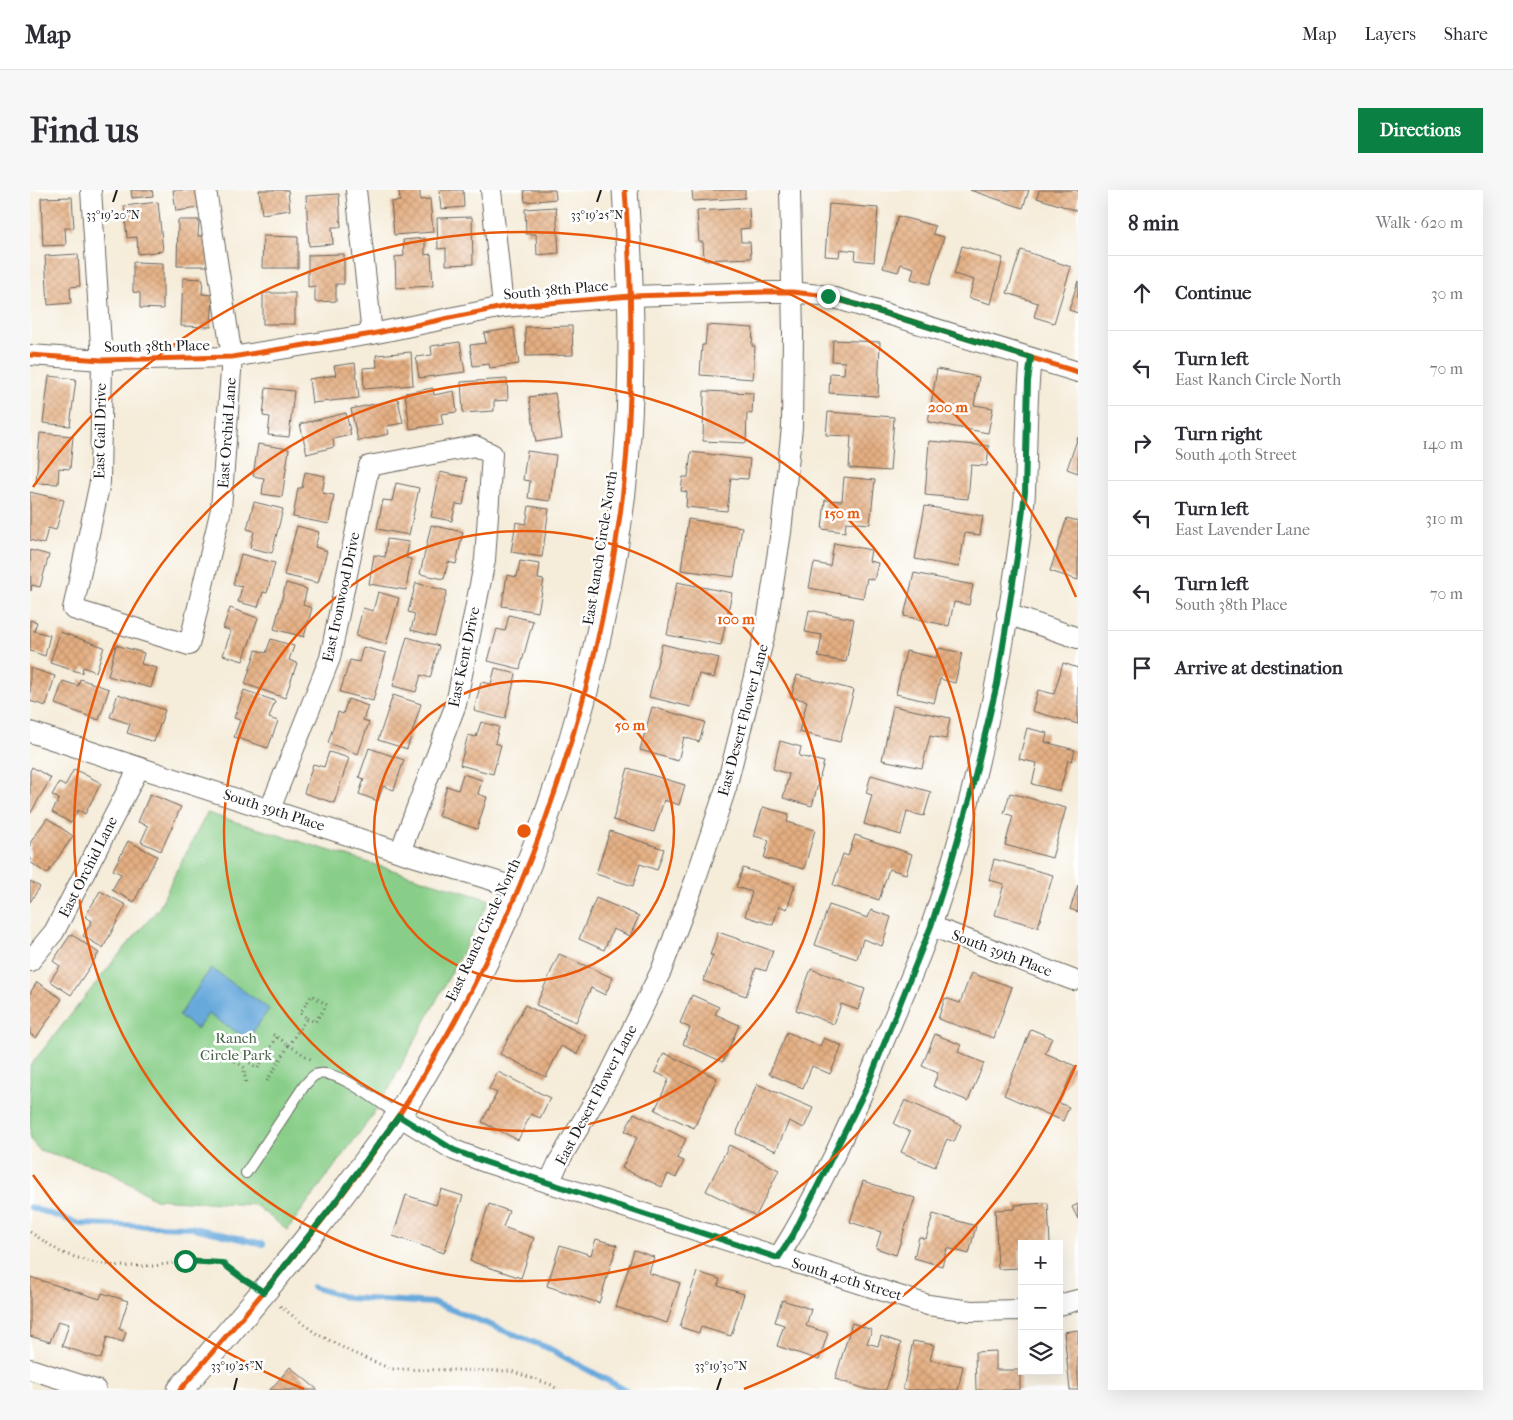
<!DOCTYPE html>
<meta charset="utf-8">
<style>
body{margin:0;font-family:"IM FELL French Canon",serif;background:#f7f7f7;color:#2b2b33}
.controls{position:absolute;right:15px;bottom:15px;display:grid;overflow:hidden;border-radius:0px;box-shadow:0 5px 20px #0002}
.controls button{width:45px;height:45px;display:grid;place-items:center;padding:0;border:0;border-bottom:1px solid #e1e1e2;background:#fff;color:#2b2b33;font:25px sans-serif}
.stop{position:absolute;width:15px;height:15px;margin:-11px;border:4px solid #0b8043;border-radius:50%;background:#fff}
.stop.end{background:#0b8043;border-color:#fff;box-shadow:0 1px 5px #0008}
.list{margin:0;padding:0;list-style:none}
h2{display:flex;justify-content:space-between;align-items:center;height:65px;margin:0;padding:0 20px;font-size:21px}
h2 small{font-size:16px;font-weight:400;color:#7c7c81}
.list li{display:grid;grid-template-columns:32px 1fr auto;gap:15px;align-items:center;box-sizing:border-box;height:75px;padding:0 20px;border-top:1px solid #e1e1e2}
.list b{display:block;font-size:19px;white-space:nowrap}
.list p{margin:0;font-size:16px;white-space:nowrap;color:#7c7c81}
.list em{font-size:16px;font-style:normal;color:#7c7c81}
.icon{flex:none;width:28px;height:28px;fill:none;stroke:currentColor;stroke-width:2;stroke-linecap:round;stroke-linejoin:round}
.map{position:relative;flex:none;width:1048px;height:1200px;overflow:hidden;border-radius:0px}
header{display:flex;align-items:center;gap:30px;box-sizing:border-box;height:70px;padding:0 25px;background:#fff;border-bottom:1px solid #e1e1e2}
header strong{font-size:24px}
nav{display:flex;gap:28px;margin-inline-start:auto;font-size:18px}
.intro{display:flex;align-items:center;justify-content:space-between;box-sizing:border-box;height:120px;padding:0 30px}
h1{margin:0;font-size:35px}
.button{padding:12px 22px;border-radius:0px;background:#0b8043;color:#fff;font-size:18px;font-weight:700}
main{display:flex;gap:30px;padding:0 30px}
aside{flex:1;background:#fff;border-radius:0px;box-shadow:0 5px 20px #0002}
.map>svg:first-child{display:block}
.green{fill:#88ce88;stroke:#527552}
.water{fill:#68a9dc;stroke:#42627c}
.lines{fill:none;stroke-linecap:round;stroke-linejoin:round}
.stream{stroke:#68a9dc;stroke-width:6}
.building{fill:url(#building-cross-hatch)}
.service-casing{stroke:#68655e;stroke-width:12}
.minor-casing{stroke:#68655e;stroke-width:22}
.tertiary-casing{stroke:#68655e;stroke-width:27}
.path{stroke:#68655e;stroke-width:3;stroke-dasharray:1 4;stroke-linecap:butt}
.service{stroke:#fff;stroke-width:10}
.minor{stroke:#fff;stroke-width:20}
.tertiary{stroke:#fff;stroke-width:25}
.cycleway-casing{stroke:#fff;stroke-width:8}
.cycleway{stroke:#e8590c;stroke-width:5}
.route{stroke:#0b8043;stroke-width:6}
.ticks{fill:none;stroke:#1c1c1c;stroke-width:2}
.ring{fill:none;stroke:#e8590c;stroke-width:2.5}
.labels{text-anchor:middle;stroke-width:5;stroke-linejoin:round;paint-order:stroke}
.street-label{font-size:15px;fill:#1c1c1c;stroke:#fff}
.park-label{font-size:15px;fill:#476347;stroke:#fff}
.ticks-label{font-size:12px;text-anchor:middle;fill:#1c1c1c;stroke:#fff;stroke-width:5;stroke-linejoin:round;paint-order:stroke}
.centre{fill:#e8590c;stroke:#fff;stroke-width:2.5}
.ring-label{font-size:15px;text-anchor:middle;font-weight:bold;fill:#e8590c;stroke:#fff;stroke-width:5;stroke-linejoin:round;paint-order:stroke}
</style>
<header>
<strong>Map</strong>
<nav><a>Map</a><a>Layers</a><a>Share</a></nav>
</header>
<div class="intro"><h1>Find us</h1><a class="button">Directions</a></div>
<main>
<div class="map">
<svg width="1048" height="1200" viewBox="0 0 1048 1200">
<defs>
<pattern id="building-cross-hatch" width="8" height="8" patternUnits="userSpaceOnUse" patternTransform="scale(1.25)"><rect width="8" height="8" fill="#e4ae81"/><path d="M0 0l8 8M0 8l8-8" fill="none" stroke="#c3956f"/></pattern>
</defs>
<rect width="100%" height="100%" fill="#fff"/>
<filter id="ink" filterUnits="userSpaceOnUse"><feTurbulence type="fractalNoise" baseFrequency=".02" numOctaves="2"/><feDisplacementMap in="SourceGraphic" scale="10" xChannelSelector="R" yChannelSelector="G"/><feConvolveMatrix kernelMatrix="1 2 1 2 8 2 1 2 1" color-interpolation-filters="sRGB"/></filter>
<filter id="wash" filterUnits="userSpaceOnUse"><feTurbulence type="fractalNoise" baseFrequency=".0096" numOctaves="4" result="noise"/><feDisplacementMap in="SourceGraphic" scale="20" xChannelSelector="R" yChannelSelector="G"/><feGaussianBlur stdDeviation="1.12" result="paint"/><feColorMatrix in="noise" values="0 0 0 0 0 0 0 0 0 0 0 0 0 0 0 0 0 1.4 0 .05"/><feComposite in="paint" operator="in"/></filter>
<g filter="url(#wash)">
<rect width="100%" height="100%" fill="#f5ecd9"/>
<path class="green" d="M177 623 460 710 360 897 339 930 257 1040 225 1015 125 1009 75 979 9 960 0 949V876L86 768 129 718 145 684Z"/>
<path class="water" d="M181 778 239 819 218 849 178 824 167 839 149 826Z"/>
<g class="lines">
<g class="stream">
<path d="M0 1017 50 1034 160 1037 233 1054"/>
<path d="M283 1097 318 1108 405 1113 518 1158 595 1200"/>
</g>
</g>
<g id="blocks">
<g class="building">
<path d="M101 0H122L123 6 102 8Z"/>
<path d="M143 0H175L177 17 146 21Z"/>
<path d="M229 0H258L260 20 232 24Z"/>
<path d="M369 0H390V10L400 9 403 42 364 45 361 12 370 11Z"/>
<path d="M409 0H433L434 17 411 19Z"/>
<path d="M494 0H525L526 9 495 12Z"/>
<path d="M662 0H715V8L663 11Z"/>
<path d="M940 0H999L993 18Z"/>
<path d="M1009 0H1048V21L1007 8Z"/>
<path d="M309 4 311 37H302L303 54 279 56 276 6Z"/>
<path d="M42 7 44 38H35L36 55 13 56 11 8Z"/>
<path d="M128 12 133 61 108 64 107 47 97 48 94 16Z"/>
<path d="M799 14 848 18 844 72 825 70 826 61 810 59 809 67 795 66Z"/>
<path d="M526 17 529 63 507 65 506 44H496L495 19Z"/>
<path d="M719 18 720 38 710 39 711 52H720L721 68 674 70 673 52H669L667 21Z"/>
<path d="M868 26 905 36 903 44 914 47 900 94 881 89 884 78 871 74 868 82 853 78Z"/>
<path d="M442 27 443 74 416 75V58L408 59 407 28Z"/>
<path d="M148 30H169L168 46H179L178 76H147Z"/>
<path d="M233 46 268 47V78H232Z"/>
<path d="M395 48V65L401 64 403 96 366 98 365 67 374 66 373 50Z"/>
<path d="M932 56 973 68 961 114 939 108 944 90 924 84Z"/>
<path d="M991 60 1041 77 1024 133 1004 127 1008 113 977 103Z"/>
<path d="M48 64 50 96 40 97 41 113 18 115 15 66Z"/>
<path d="M314 64V94H306V111L285 112V96L278 97V65Z"/>
<path d="M103 72 133 73V119L110 118V103L103 102Z"/>
<path d="M153 88 173 89 172 104 183 105 181 137 151 136Z"/>
<path d="M1048 91V123L1039 120Z"/>
<rect x="233" y="103" width="32" height="31"/>
<path d="M677 135 723 138 722 156H725L723 189 670 185 672 155H675Z"/>
<path d="M542 136 543 165 496 166 495 137Z"/>
<path d="M484 138 489 174 460 178 459 174 443 176 440 155 456 153 454 143Z"/>
<path d="M803 150 850 152 848 206 799 203 800 183 814 184 815 172 802 171Z"/>
<path d="M430 152 435 182 389 188 386 167 402 165 401 156Z"/>
<path d="M381 162 383 195 334 199 333 178 347 177 346 165Z"/>
<path d="M325 173 329 208 282 213 279 189 306 185 304 176Z"/>
<path d="M907 179 949 187 944 215 963 218 958 243 898 232Z"/>
<path d="M19 186 46 189 40 236 13 233Z"/>
<path d="M477 189 478 210 464 211V221L433 223 431 192Z"/>
<path d="M236 198 264 201 259 247 238 245 240 227 233 226Z"/>
<path d="M403 198 404 205 424 201 427 222 411 224 413 234 380 239 375 203Z"/>
<path d="M674 201 723 203 722 224 717 223 716 253 673 251Z"/>
<path d="M525 203 532 248 506 252 499 207Z"/>
<path d="M368 209 373 233 357 236 359 244 328 251 321 219Z"/>
<path d="M798 222 864 227 860 281 819 278 821 246 796 245Z"/>
<path d="M316 223 321 245 303 249 304 257 277 264 270 234Z"/>
<path d="M10 243 43 246 40 279 29 278 28 294 6 293Z"/>
<path d="M1048 247V283L1037 279Z"/>
<path d="M899 251 959 256 957 276 941 275 938 309 895 305Z"/>
<path d="M228 254 259 259 252 307 232 304 234 288 223 286Z"/>
<path d="M497 261 526 265 520 311 498 308 500 291 493 290Z"/>
<path d="M661 262 720 269 718 289 701 288 697 321 656 317 657 302 651 301 653 287H658Z"/>
<path d="M275 282 295 286 292 303 304 305 299 334 263 327 268 298H272Z"/>
<path d="M410 282 438 288 433 315 426 314 422 331 401 327Z"/>
<path d="M814 287 845 290 840 334 816 332 815 342 792 339 795 310 812 311Z"/>
<path d="M366 293 389 298 379 345 347 339 353 310 362 311Z"/>
<path d="M0 302 34 310 26 340 18 338 14 354 0 350Z"/>
<path d="M224 312 253 319 242 363 220 358 224 341 217 339Z"/>
<path d="M499 316 519 319 512 367 481 362 486 332 496 334Z"/>
<path d="M895 316 953 326 950 345 935 343 929 377 885 369Z"/>
<path d="M1037 328 1048 331V390L1020 381Z"/>
<path d="M658 329 712 337 704 387 651 380Z"/>
<path d="M401 335 433 342 426 374 418 372 414 389 390 384Z"/>
<path d="M267 336 289 342 285 357 297 361 288 393 254 385Z"/>
<path d="M357 349 379 352 376 368 381 369 376 400 339 394 344 365 355 367Z"/>
<path d="M804 353 841 360 839 371 848 373 844 390 837 388 833 408 779 398 784 373 800 376Z"/>
<path d="M0 360 19 365 10 397 2 395 1 401Z"/>
<path d="M211 364 245 373 237 403 233 402 228 417 208 412 212 397 203 395Z"/>
<path d="M490 371 510 374 508 389 514 390 508 422 472 416 477 385 487 387Z"/>
<path d="M884 383 943 395 939 415 924 412 919 436 874 426Z"/>
<path d="M647 392 702 403 691 455 637 445Z"/>
<path d="M256 393 277 399 273 415 282 418 274 447 244 439Z"/>
<path d="M386 393 417 401 405 446 381 440 385 424 378 422Z"/>
<path d="M348 402 369 408 356 454 326 446 333 418 343 421Z"/>
<path d="M200 418 228 428 213 471 193 465 201 441 193 438Z"/>
<path d="M779 420 824 429 816 472 788 467 792 445 775 442Z"/>
<path d="M479 425 503 431 490 479 458 471 467 439 475 441Z"/>
<path d="M0 430 7 432 4 441 20 445 15 466 0 461Z"/>
<path d="M30 442 74 457 66 482 53 477 52 483 20 473Z"/>
<path d="M377 447 409 456 400 488 391 485 386 502 363 496Z"/>
<path d="M241 449 264 456 259 470 267 473 255 508 215 494 226 460 236 463Z"/>
<path d="M632 454 689 468 684 488 669 484 661 517 619 507Z"/>
<path d="M86 455 114 463 111 474 127 478 121 498 78 486Z"/>
<path d="M333 457 356 463 343 511 310 502 320 470 329 472Z"/>
<path d="M909 458 932 463 925 493 910 489 904 513 866 504 876 461 906 468Z"/>
<path d="M1033 473 1048 478V534L1002 521 1008 500 1024 504Z"/>
<path d="M0 478 25 486 16 516 0 511Z"/>
<path d="M465 478 486 484 475 529 444 521 451 492 461 494Z"/>
<path d="M767 485 824 500 810 552 769 542 777 511 761 507Z"/>
<path d="M50 489 79 499 69 530 25 514 33 491 48 496Z"/>
<path d="M214 500 245 511 239 528 248 531 238 558 204 547 210 530 204 528Z"/>
<path d="M88 504 135 520 124 552 97 543 100 534 80 527Z"/>
<path d="M363 505 391 514 377 559 348 550Z"/>
<path d="M318 509 338 516 333 530 339 532 328 564 298 553 308 522 313 524Z"/>
<path d="M863 516 920 528 916 549 900 546 892 578 852 570Z"/>
<path d="M622 517 675 532 669 552 654 547 648 571 610 560Z"/>
<path d="M451 532 469 537 465 553 471 555 463 584 430 575 438 545 446 547Z"/>
<path d="M997 538 1017 543 1015 552 1045 560 1042 571 1038 570 1030 601 1002 594 1007 573 989 569Z"/>
<path d="M750 551 771 557 769 566 794 572 782 616 753 608 759 584 743 579Z"/>
<path d="M339 558 374 570 364 600 353 596 348 611 329 604 334 589 329 587Z"/>
<path d="M299 562 319 568 304 613 274 603 283 574 294 577Z"/>
<path d="M2 577 21 588 0 624V581Z"/>
<path d="M598 578 655 595 649 615 634 610 624 642 583 630Z"/>
<path d="M44 579 71 593 55 624 48 620 41 633 22 622 29 609 22 605 29 593 35 596Z"/>
<path d="M433 584 452 590 448 604 457 607 447 639 408 626 417 596 428 600Z"/>
<path d="M841 585 901 602 894 626 877 622 871 645 834 634 842 605 836 603Z"/>
<path d="M980 603 1036 618 1022 668 975 655 983 626 974 623Z"/>
<path d="M120 604 151 617 131 661 111 652 118 636 108 632Z"/>
<path d="M733 617 759 624 757 632 785 640 774 679 734 668 739 650 724 646Z"/>
<path d="M17 628 43 646 17 684 0 672V653Z"/>
<path d="M580 641 634 659 627 680 610 674 603 696 566 684Z"/>
<path d="M825 645 882 664 876 684 859 679 849 710 803 695 813 664 818 666Z"/>
<path d="M98 651 127 666 104 712 82 700 91 684 83 680Z"/>
<path d="M964 669 1023 685 1008 737 965 725 974 694 959 690Z"/>
<path d="M713 678 765 695 757 719 749 716 743 735 715 726 722 702 706 697Z"/>
<path d="M0 691 10 697 0 712Z"/>
<path d="M1048 695V722L1040 719Z"/>
<path d="M70 701 96 715 73 758 53 746 62 731 55 727Z"/>
<path d="M566 708 609 726 600 746 583 739 574 760 549 749Z"/>
<path d="M799 715 838 728 841 720 861 727 852 756 833 749 827 769 785 755Z"/>
<path d="M688 742 743 761 736 781 726 778 716 806 673 791 683 765H680Z"/>
<path d="M41 744 69 763 41 805 20 791 30 776 23 771Z"/>
<path d="M529 764 583 788 575 805 561 798 546 832 506 815Z"/>
<path d="M781 779 835 799 828 820 811 814 804 834 766 820Z"/>
<path d="M941 783 982 797 964 848 908 829 915 808 930 813Z"/>
<path d="M7 792 32 809 6 848 0 844V803Z"/>
<path d="M662 805 689 817 685 824 709 835 693 872 653 854 660 838 650 833Z"/>
<path d="M495 815 556 846 547 864 531 856 516 887 470 864Z"/>
<path d="M1001 839 1022 848 1015 863 1045 876 1029 913 1039 917 1033 931 974 905Z"/>
<path d="M757 842 790 856 794 848 812 856 800 884 782 876 773 898 739 884Z"/>
<path d="M905 844 931 855 928 862 954 873 938 911 903 896 908 883 892 876Z"/>
<path d="M634 863 687 888 664 938 625 920 639 889 625 882Z"/>
<path d="M468 882 520 908 510 928 501 924 488 950 452 932 467 903 459 899Z"/>
<path d="M727 894 783 918 774 938 759 931 746 961 706 944Z"/>
<path d="M875 910 931 935 924 952 917 949 905 977 871 962 880 942 864 934Z"/>
<path d="M604 923 656 949 647 968 654 971 646 988 638 984 632 997 592 978 607 947 595 941Z"/>
<path d="M699 955 749 980 726 1026 676 1001Z"/>
<path d="M833 991 885 1008 866 1065 846 1058 851 1042 820 1032Z"/>
<path d="M411 999 433 1006 414 1063 363 1046 376 1005 406 1015Z"/>
<path d="M1018 1013 1020 1054H992V1059L989 1060 991 1078 968 1079 965 1020 985 1019V1015Z"/>
<path d="M459 1014 479 1021 473 1037 504 1048 491 1088 440 1071Z"/>
<path d="M1048 1014V1029L1042 1017Z"/>
<path d="M903 1024 946 1036 939 1064 917 1058 912 1076 884 1068 889 1047 896 1049Z"/>
<path d="M566 1049 587 1055 569 1113 517 1096 530 1055 561 1065Z"/>
<path d="M604 1060 624 1067 619 1083 650 1093 637 1133 586 1117Z"/>
<path d="M667 1082 690 1089 688 1096 714 1104 701 1146 671 1137 669 1143 650 1137Z"/>
<path d="M0 1087 70 1109 72 1103 98 1111 89 1139 96 1142 93 1152 77 1147 71 1169 32 1156 39 1134 28 1131 20 1152 0 1146Z"/>
<path d="M752 1110 781 1119 776 1136 798 1143 789 1170 747 1156 754 1135 745 1132Z"/>
<path d="M822 1133 842 1140 837 1153 848 1156 851 1146 871 1153 856 1200H839L805 1189Z"/>
<path d="M1048 1140V1200H1040L1034 1142Z"/>
<path d="M883 1151 904 1155 900 1170 933 1176 928 1200H873Z"/>
<path d="M966 1161V1180H990V1200H946L945 1162Z"/>
<path d="M260 1177 288 1200H240Z"/>
</g>
</g>
</g>
<g filter="url(#ink)">
<use href="#blocks" fill-opacity="0" stroke="#68655e" stroke-width="1"/>
<g class="lines">
<g class="service-casing">
<path id="service" d="M216 983 274 896C277 893 281 887 285 885 305 876 351 914 368 925"/>
</g>
<g class="minor-casing">
<g id="minor">
<path d="M61 0 72 170 70 292 43 419 159 455 191 319 202 167 176 0"/>
<path d="M326 0 342 144"/>
<path d="M461 0 473 117"/>
<path d="M0 165 72 170 202 167 342 144 473 117 601 106 737 102H762L798 106 1048 182"/>
<path d="M977 424 1048 448"/>
<path d="M0 542 370 662 488 698"/>
<path d="M240 619 300 468 339 276 445 256 462 264 455 370 426 514 370 662"/>
<path d="M901 736 1043 790"/>
<path d="M0 771 24 742 109 578"/>
<path d="M369 926 424 960 455 972 866 1105 898 1115 941 1121 992 1120"/>
<path d="M519 993 529 971 578 888 631 781 665 691 696 598 736 439 751 342 762 237 763 144 760 0"/>
<path d="M748 1068C791 1000 824 925 854 851 870 812 887 775 901 736 943 617 969 492 987 367 990 345 994 323 995 301 997 256 996 212 1001 168"/>
<path d="M1029 1115 1048 1110"/>
<path d="M0 1179 66 1200"/>
</g>
</g>
<g class="tertiary-casing">
<path id="tertiary" d="M150 1200C226 1111 304 1022 369 925 386 899 401 872 417 845 507 685 565 507 590 325 605 218 603 108 595 0"/>
</g>
<g class="path">
<path d="M277 828 285 832 297 815 282 805 270 823 277 828 259 855 282 870"/>
<path d="M237 891 259 855 247 847"/>
<path d="M216 892 214 883 215 878 197 866 199 861 228 878 247 847 242 844"/>
<path d="M0 1042 32 1063 61 1072 87 1076H124L155 1071 192 1073 215 1090"/>
<path d="M250 1116 284 1142 321 1162 361 1179 481 1181 522 1195 528 1200"/>
</g>
<use href="#service" class="service"/>
<use href="#minor" class="minor"/>
<use href="#tertiary" class="tertiary"/>
<g class="cycleway-casing">
<g id="cycleway">
<path d="M0 165 72 170 202 167 342 144 473 117 601 106 737 102H762L798 106 1048 182"/>
<path d="M150 1200C226 1111 304 1022 369 925 386 899 401 872 417 845 507 685 565 507 590 325 605 218 603 108 595 0"/>
</g>
</g>
<use href="#cycleway" class="cycleway"/>
</g>
</g>
<g class="lines" filter="url(#ink)">
<path class="route" d="M155 1071 192 1073 212 1088 234 1102 300 1019 369 926 424 960 455 972 748 1068 763 1045 836 899 901 736 921 673 941 603 967 494 987 367 995 302 998 191 1001 168 798 106"/>
</g>
<path class="ticks" d="M83 12 87 0M567 12 571 0M204 1200 207 1188M687 1200 691 1188"/>
<g class="ring">
<circle cx="494" cy="641" r="150"/>
<circle cx="494" cy="641" r="300"/>
<circle cx="494" cy="641" r="450"/>
<path d="M1046 875A600 600 0 0 1 714 1199M274 1199A600 600 0 0 1 3 985M3 297A600 600 0 0 1 1046 407"/>
</g>
<g class="labels">
<g class="street-label">
<text transform="translate(526 100) rotate(-5)" y="5">South 38th Place</text>
<text transform="translate(127 156) rotate(-1)" y="5">South 38th Place</text>
<text transform="translate(70 241) rotate(-89)" y="5">East Gail Drive</text>
<text transform="translate(197 243) rotate(-86)" y="5">East Orchid Lane</text>
<text transform="translate(570 358) rotate(-81)" y="5">East Ranch Circle North</text>
<text transform="translate(311 407) rotate(-78)" y="5">East Ironwood Drive</text>
<text transform="translate(434 467) rotate(-78)" y="5">East Kent Drive</text>
<text transform="translate(713 530) rotate(-75)" y="5">East Desert Flower Lane</text>
<text transform="translate(244 620) rotate(18)" y="5">South 39th Place</text>
<text transform="translate(58 677) rotate(-63)" y="5">East Orchid Lane</text>
<text transform="translate(453 740) rotate(-65)" y="5">East Ranch Circle North</text>
<text transform="translate(972 763) rotate(21)" y="5">South 39th Place</text>
<text transform="translate(566 905) rotate(-62)" y="5">East Desert Flower Lane</text>
<text transform="translate(817 1089) rotate(17)" y="5">South 40th Street</text>
</g>
<g class="park-label">
<text x="206" y="853">Ranch<tspan x="206" dy="17">Circle Park</tspan></text>
</g>
</g>
<g class="ticks-label">
<text x="83" y="29">33°19'20"N</text>
<text x="567" y="29">33°19'25"N</text>
<text x="207" y="1180">33°19'25"N</text>
<text x="691" y="1180">33°19'30"N</text>
</g>
<circle cx="494" cy="641" r="8" class="centre"/>
<g class="ring-label">
<text x="918" y="222">200 m</text>
<text x="812" y="328">150 m</text>
<text x="706" y="434">100 m</text>
<text x="600" y="540">50 m</text>
</g>
</svg>
<div class="controls">
<button>+</button>
<button>−</button>
<button><svg class="icon" aria-label="layers" viewBox="0 0 24 24"><path d="M12 4l9 5-9 5-9-5zM3 14l9 5 9-5"/></svg></button>
</div>
<div class="stop" style="left:155px;top:1071px"></div>
<div class="stop end" style="left:798px;top:106px"></div>
</div>
<aside>
<h2>8 min<small>Walk · 620 m</small></h2>
<ul class="list">
<li><svg class="icon" aria-label="ahead" viewBox="0 0 24 24"><path d="M12 20V5M6 11l6-6 6 6"/></svg><div><b>Continue</b></div><em>30 m</em></li>
<li><svg class="icon" aria-label="left" viewBox="0 0 24 24"><path d="M17 20v-9H6M10 6l-5 5 5 5"/></svg><div><b>Turn left</b><p>East Ranch Circle North</p></div><em>70 m</em></li>
<li><svg class="icon" aria-label="right" viewBox="0 0 24 24"><path d="M7 20v-9h11M14 6l5 5-5 5"/></svg><div><b>Turn right</b><p>South 40th Street</p></div><em>140 m</em></li>
<li><svg class="icon" aria-label="left" viewBox="0 0 24 24"><path d="M17 20v-9H6M10 6l-5 5 5 5"/></svg><div><b>Turn left</b><p>East Lavender Lane</p></div><em>310 m</em></li>
<li><svg class="icon" aria-label="left" viewBox="0 0 24 24"><path d="M17 20v-9H6M10 6l-5 5 5 5"/></svg><div><b>Turn left</b><p>South 38th Place</p></div><em>70 m</em></li>
<li><svg class="icon" aria-label="arrive" viewBox="0 0 24 24"><path d="M6 21V4h12l-3 4 3 4H6"/></svg><div><b>Arrive at destination</b></div></li>
</ul>
</aside>
</main>
